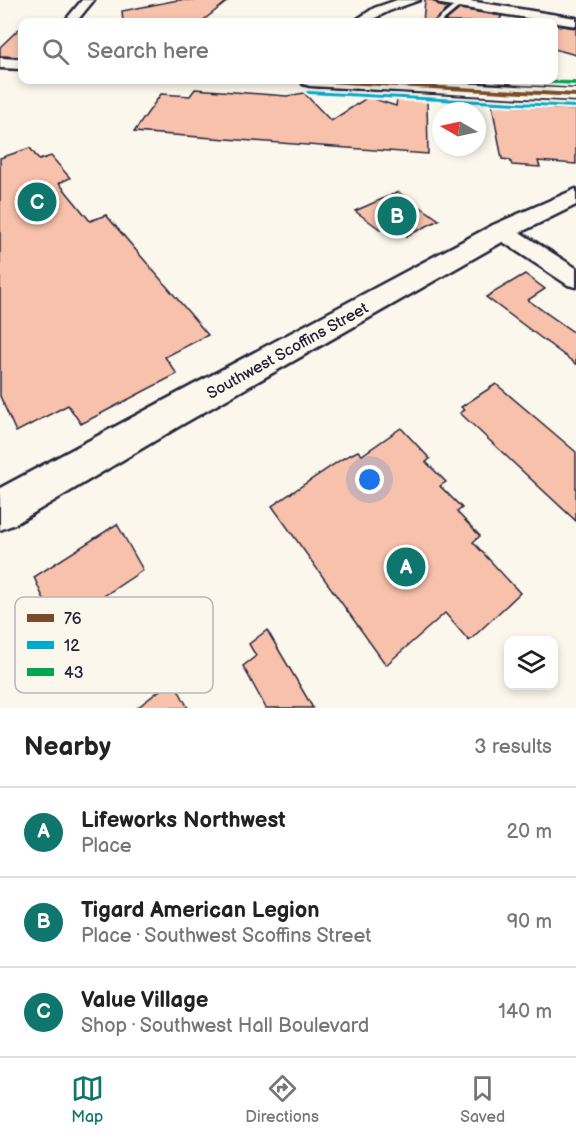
<!DOCTYPE html>
<meta charset="utf-8">
<style>
body{margin:0;font-family:"Balsamiq Sans",sans-serif;background:#f6f6f6;color:#222}
.controls{position:absolute;right:18px;bottom:18px;display:grid;overflow:hidden;border-radius:12px;box-shadow:0 3px 9px #0003}
.controls button{width:54px;height:54px;display:grid;place-items:center;padding:0;border:0;border-bottom:2px solid #e0e0e0;background:#fff;color:#222;font:30px sans-serif}
.compass{position:absolute;left:432px;top:102px;width:54px;height:54px;border-radius:50%;background:#fff;box-shadow:0 3px 9px #0003;rotate:279deg}
.you{position:absolute;left:370px;top:480px;width:21px;height:21px;margin:-15px;border:4px solid #fff;border-radius:50%;background:#1a73e8;box-shadow:0 0 0 9px #1a73e833}
.badge{display:grid;place-items:center;width:39px;height:39px;border-radius:50%;background:#0f766e;color:#fff;font-size:20px;font-weight:700}
.pin{position:absolute;translate:-50% -50%;border:3px solid #fff;box-shadow:0 2px 6px #0006}
.list{margin:0;padding:0;list-style:none}
h2{display:flex;justify-content:space-between;align-items:center;height:78px;margin:0;padding:0 24px;font-size:26px}
h2 small{font-size:20px;font-weight:400;color:#767676}
.list li{display:grid;grid-template-columns:39px 1fr auto;gap:18px;align-items:center;box-sizing:border-box;height:90px;padding:0 24px;border-top:2px solid #e0e0e0}
.list b{display:block;font-size:22px;white-space:nowrap}
.list p{margin:0;font-size:20px;white-space:nowrap;color:#767676}
.list em{font-size:20px;font-style:normal;color:#767676}
.icon{flex:none;width:33px;height:33px;fill:none;stroke:currentColor;stroke-width:2;stroke-linecap:round;stroke-linejoin:round}
.map{position:relative;flex:none;width:576px;height:708px;overflow:hidden}
.search{position:absolute;background:#fff;box-shadow:0 3px 9px #0003;left:18px;right:18px;top:18px;height:66px;display:flex;align-items:center;gap:15px;box-sizing:border-box;padding:0 21px;border-radius:12px;color:#767676;font-size:22px}
.sheet{height:348px;background:#fff}
nav{display:flex;justify-content:space-around;align-items:center;box-sizing:border-box;height:84px;border-top:2px solid #e0e0e0;background:#fff;font-size:16px;color:#767676}
nav a{display:grid;justify-items:center;gap:3px}
nav .on{color:#0f766e}
.map>svg:first-child{display:block}
.building{fill:#f8c1ab;stroke:#22223b;stroke-width:1.5}
.lines{fill:none;stroke-linecap:round;stroke-linejoin:round}
.service-casing{stroke:#22223b;stroke-width:4}
.minor-casing{stroke:#22223b;stroke-width:5}
.tertiary-casing{stroke:#22223b;stroke-width:5}
.secondary-casing{stroke:#22223b;stroke-width:5}
.service{fill:#fbf7ec;fill-rule:evenodd}
.minor{fill:#fbf7ec;fill-rule:evenodd}
.tertiary{fill:#fbf7ec;fill-rule:evenodd}
.secondary{fill:#fbf7ec;fill-rule:evenodd}
.bus-1-casing{stroke:#fbf7ec;stroke-width:5}
.bus-2-casing{stroke:#fbf7ec;stroke-width:5}
.bus-3-casing{stroke:#fbf7ec;stroke-width:5}
.bus-1{fill:#7a4b2a;fill-rule:evenodd}
.bus-2{fill:#00a9ce;fill-rule:evenodd}
.bus-3{fill:#00a651;fill-rule:evenodd}
.labels{text-anchor:middle;stroke-width:5;stroke-linejoin:round;paint-order:stroke}
.street-label{font-size:16px;fill:#22223b;stroke:#fbf7ec}
.key{fill:#fbf7ec;stroke:#bab7b7;stroke-width:1.5}
.key-label{font-size:16px;fill:#22223b}
</style>
<div class="map">
<svg width="576" height="708" viewBox="0 0 576 708">
<rect width="100%" height="100%" fill="#fbf7ec"/>
<filter id="ink" filterUnits="userSpaceOnUse"><feTurbulence type="fractalNoise" baseFrequency=".0167" numOctaves="2"/><feDisplacementMap in="SourceGraphic" scale="12" xChannelSelector="R" yChannelSelector="G"/><feConvolveMatrix kernelMatrix="1 2 1 2 8 2 1 2 1" color-interpolation-filters="sRGB"/></filter>
<g filter="url(#ink)">
<g class="building">
<path d="M178 0H229L201 22H123L122 11Z"/>
<path d="M425 0H433L440 6 449 8 433 22H423Z"/>
<path d="M460 9 502 16 498 22H444Z"/>
<path d="M554 25 576 28V55L554 49Z"/>
<path d="M22 26V57L0 56V47Z"/>
<path d="M195 89 287 96 304 93 331 121 368 97 396 106 397 99 427 101 428 154 134 132 161 94 190 96Z"/>
<path d="M492 105 576 110V164L538 161 540 167 512 165 510 160 502 159Z"/>
<path d="M30 148 39 160 51 156 70 178 59 183 90 221 106 215 208 335 165 357 177 374 81 424 68 405 16 432 0 396V158Z"/>
<path d="M398 192 425 210 439 220 407 236 392 225 381 230 355 211Z"/>
<path d="M525 274 545 289 528 300 576 334V364L486 297Z"/>
<path d="M496 384 576 452V521L460 413 465 410 461 407Z"/>
<path d="M401 428 430 459 426 462 446 482 440 486 462 508 457 512 480 536 473 542 520 593 469 641 445 613 386 665 272 506 342 459 358 451 362 455Z"/>
<path d="M117 524 143 570 104 596 117 622 69 657 34 577Z"/>
<path d="M267 630 313 708H266L243 666 256 656 249 644Z"/>
<path d="M173 680 188 708H137Z"/>
</g>
<g class="lines">
<g class="service-casing">
<path id="service" d="M460 1 465 2 441 22H435Z"/>
</g>
<g class="minor-casing">
<g id="minor">
<path d="M82 0H94L76 22H64Z"/>
<path d="M397 0H420L389 11 367 22H353L374 8Z"/>
<path d="M435 0H463L576 18V26L441 4Z"/>
<path d="M502 224 510 226 576 268V287L568 285 494 236 491 231 494 226Z"/>
</g>
</g>
<g class="tertiary-casing">
<path id="tertiary" d="M576 189V205L511 237 183 424 15 524 0 530V488L493 225Z"/>
</g>
<g class="secondary-casing">
<g id="secondary">
<path d="M0 58 22 59V69L0 68Z"/>
<path d="M301 80H401L576 89V101L310 86 303 84Z"/>
</g>
</g>
<use href="#service" class="service"/>
<use href="#minor" class="minor"/>
<use href="#tertiary" class="tertiary"/>
<use href="#secondary" class="secondary"/>
<g class="bus-1-casing">
<path id="bus-1" d="M307 80H328L576 93V97L310 82Z"/>
</g>
<g class="bus-2-casing">
<path id="bus-2" d="M307 91 575 105 576 108 309 94 306 92Z"/>
</g>
<g class="bus-3-casing">
<path id="bus-3" d="M511 80 576 81V85L514 82Z"/>
</g>
<use href="#bus-1" class="bus-1"/>
<use href="#bus-2" class="bus-2"/>
<use href="#bus-3" class="bus-3"/>
</g>
</g>
<g class="labels">
<g class="street-label">
<text transform="translate(287 350) rotate(-29)" y="6">Southwest Scoffins Street</text>
</g>
</g>
<rect x="15" y="597" width="198" height="96" rx="9" class="key"/>
<rect x="27" y="614" width="27" height="8" fill="#7a4b2a"/>
<rect x="27" y="641" width="27" height="8" fill="#00a9ce"/>
<rect x="27" y="668" width="27" height="8" fill="#00a651"/>
<g class="key-label">
<text x="64" y="624">76</text>
<text x="64" y="651">12</text>
<text x="64" y="678">43</text>
</g>
</svg>
<div class="controls">
<button><svg class="icon" aria-label="layers" viewBox="0 0 24 24"><path d="M12 4l9 5-9 5-9-5zM3 14l9 5 9-5"/></svg></button>
</div>
<svg class="compass" viewBox="-18 -18 36 36"><path d="M0-13l5 13h-10z" fill="#e53935"/><path d="M0 13l5-13h-10z" fill="#767676"/></svg>
<div class="you"></div>
<div class="pin badge" style="left:406px;top:567px">A</div>
<div class="pin badge" style="left:397px;top:216px">B</div>
<div class="pin badge" style="left:37px;top:202px">C</div>
<div class="search"><svg class="icon" aria-label="search" viewBox="0 0 24 24"><circle cx="10" cy="10" r="6"/><path d="M15 15l6 6"/></svg>Search here</div>
</div>
<section class="sheet">
<h2>Nearby<small>3 results</small></h2>
<ul class="list">
<li><span class="badge">A</span><div><b>Lifeworks Northwest</b><p>Place</p></div><em>20 m</em></li>
<li><span class="badge">B</span><div><b>Tigard American Legion</b><p>Place · Southwest Scoffins Street</p></div><em>90 m</em></li>
<li><span class="badge">C</span><div><b>Value Village</b><p>Shop · Southwest Hall Boulevard</p></div><em>140 m</em></li>
</ul>
</section>
<nav>
<a class="on"><svg class="icon" aria-label="map" viewBox="0 0 24 24"><path d="M3 6l6-2 6 2 6-2v14l-6 2-6-2-6 2zM9 4v14M15 6v14"/></svg>Map</a>
<a><svg class="icon" aria-label="directions" viewBox="0 0 24 24"><path d="M12 3l9 9-9 9-9-9zM9 14v-3h6M13 9l2 2-2 2"/></svg>Directions</a>
<a><svg class="icon" aria-label="saved" viewBox="0 0 24 24"><path d="M7 4h10v16l-5-4-5 4z"/></svg>Saved</a>
</nav>
